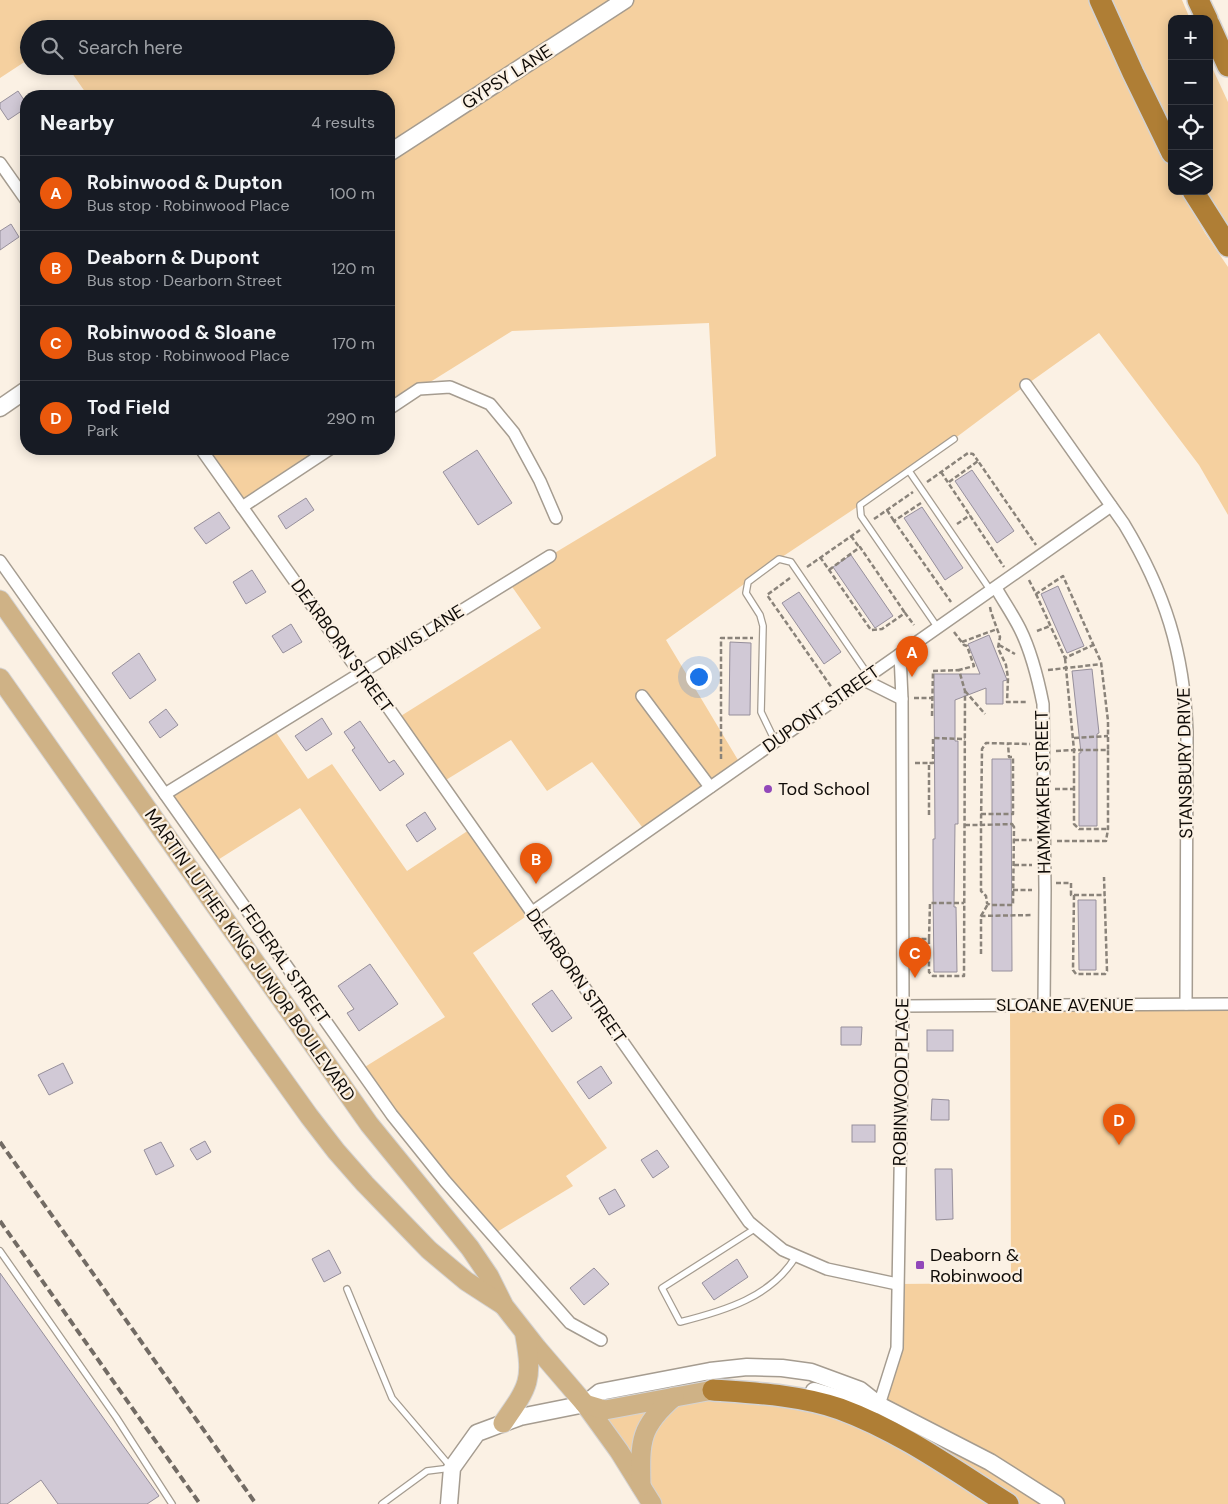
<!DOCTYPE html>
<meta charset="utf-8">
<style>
body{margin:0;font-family:"DM Sans",sans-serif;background:#20242c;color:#f1f3f6}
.controls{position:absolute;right:15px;top:15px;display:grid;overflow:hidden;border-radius:10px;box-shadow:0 2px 12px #0003}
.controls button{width:45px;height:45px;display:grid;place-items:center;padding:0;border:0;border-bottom:1px solid #363941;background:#171b24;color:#f1f3f6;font:25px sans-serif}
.you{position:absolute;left:698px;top:676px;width:18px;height:18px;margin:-12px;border:4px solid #fff;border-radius:50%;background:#1a73e8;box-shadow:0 0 0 8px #1a73e833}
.badge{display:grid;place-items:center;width:32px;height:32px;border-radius:50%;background:#ea580c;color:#fff;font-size:16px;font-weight:700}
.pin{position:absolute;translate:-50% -41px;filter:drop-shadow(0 1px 2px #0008)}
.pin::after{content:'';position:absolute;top:26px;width:18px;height:15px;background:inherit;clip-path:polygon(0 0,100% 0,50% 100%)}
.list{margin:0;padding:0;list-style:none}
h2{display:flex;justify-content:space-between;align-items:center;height:65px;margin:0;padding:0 20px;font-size:21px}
h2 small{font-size:16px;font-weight:400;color:#9ea1a6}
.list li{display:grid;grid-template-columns:32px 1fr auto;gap:15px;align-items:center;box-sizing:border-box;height:75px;padding:0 20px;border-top:1px solid #363941}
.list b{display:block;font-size:19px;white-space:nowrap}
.list p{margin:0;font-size:16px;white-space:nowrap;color:#9ea1a6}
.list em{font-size:16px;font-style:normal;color:#9ea1a6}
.icon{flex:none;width:28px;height:28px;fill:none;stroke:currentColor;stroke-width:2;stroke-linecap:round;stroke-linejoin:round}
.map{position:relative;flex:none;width:1228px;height:1504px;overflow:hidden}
.search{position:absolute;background:#171b24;box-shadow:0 2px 12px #0003;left:20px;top:20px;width:375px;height:55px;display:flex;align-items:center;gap:12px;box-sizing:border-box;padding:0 18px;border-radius:28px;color:#9ea1a6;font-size:19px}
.panel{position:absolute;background:#171b24;box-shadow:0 2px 12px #0003;left:20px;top:90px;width:375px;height:365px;border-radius:20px}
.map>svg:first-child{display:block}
.green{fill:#f5d09f}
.building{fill:#d1c9d6;stroke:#968f9b}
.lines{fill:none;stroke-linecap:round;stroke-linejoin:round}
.lane-casing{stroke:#a59c90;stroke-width:8}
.street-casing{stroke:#a59c90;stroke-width:14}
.secondary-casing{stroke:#a59c90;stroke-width:19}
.primary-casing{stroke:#d4d3d3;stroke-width:21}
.highway-casing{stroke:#d4d3d3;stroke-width:24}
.path{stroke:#8a837a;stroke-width:2.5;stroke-dasharray:5 2.5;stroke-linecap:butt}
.lane{stroke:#fff;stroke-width:5.5}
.street{stroke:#fff;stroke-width:11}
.secondary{stroke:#fff;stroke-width:16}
.primary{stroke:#cfb286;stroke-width:19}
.highway{stroke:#af7e35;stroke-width:21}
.rail{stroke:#726b64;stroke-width:4;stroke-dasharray:8 4;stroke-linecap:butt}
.poi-dot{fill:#9248ba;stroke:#fbf1e4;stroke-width:2}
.labels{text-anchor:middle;stroke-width:4.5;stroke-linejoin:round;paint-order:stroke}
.street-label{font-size:18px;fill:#100c08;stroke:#fbf1e4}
.poi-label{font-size:18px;fill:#100c08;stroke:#fbf1e4;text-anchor:start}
</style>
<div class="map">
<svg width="1228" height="1504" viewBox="0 0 1228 1504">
<rect width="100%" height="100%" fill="#fbf1e4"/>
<g class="green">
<path d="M0 0H1090L1124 76 1172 172V191H1181L1205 233 1228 267V515L1199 465 1099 333 1026 385 954 439 860 505 779 559 666 640 741 765 646 832 592 762 547 791 511 740 441 783 396 719 541 628 508 581 716 456 709 323 512 331 419 389 389 409V96H88L67 66H386V29H29V59L0 78Z"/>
<path d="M1109 0H1182L1190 19H1172V137Z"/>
<path d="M1209 61 1228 102V234L1202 191H1209Z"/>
<path d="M201 449H330L242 507Z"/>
<path d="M273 728 308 779 332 764 407 871 472 828 531 913 473 953 607 1148 566 1176 573 1186 492 1235 360 1070 445 1017 300 808 213 863 165 794Z"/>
<path d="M1228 1004V1504H652L585 1404 713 1390 879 1405 897 1348V1284L1011 1283 1010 1006Z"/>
</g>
<g class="building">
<path d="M18 91 26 103V108L8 120 0 108V103Z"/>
<path d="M11 224 19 237 0 250V231Z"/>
<path d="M477 450 512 503 478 525 443 472Z"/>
<path d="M972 470 1014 531 997 543 955 481Z"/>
<path d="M306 498 314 510 286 529 278 516Z"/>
<path d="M922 507 963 568 945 580 904 518Z"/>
<path d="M219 512 230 528 206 544 194 528Z"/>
<path d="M851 555 893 616 875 628 833 567Z"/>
<path d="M252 570 266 592 246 604 233 582Z"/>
<path d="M1058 586 1084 646 1067 653 1041 594Z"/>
<path d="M799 592 841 652 824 664 782 603Z"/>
<path d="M291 624 302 642 283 653 272 636Z"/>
<path d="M989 635 1007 680 1003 681V704H986V688L955 700V741H958V824H955L954 907H956L957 972H934L933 890V839H935L934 674H980L968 644Z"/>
<path d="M730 642 751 643 750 715H729Z"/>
<path d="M139 653 156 680 130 699 112 673Z"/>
<path d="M1092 669 1099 733 1097 734V826H1079V753H1081L1072 671Z"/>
<path d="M166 709 178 725 160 738 149 722Z"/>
<path d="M322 718 332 734 306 751 295 736Z"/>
<path d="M360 721 389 763 394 760 404 774 380 791 352 750 355 748 344 732Z"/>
<path d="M992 759H1011L1012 971H992Z"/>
<path d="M425 812 436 829 417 842 406 825Z"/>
<path d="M1078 900H1096V970H1079Z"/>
<path d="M370 964 398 1004 359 1031 347 1013 354 1009 338 986Z"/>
<path d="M552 990 572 1018 552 1032 532 1004Z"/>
<path d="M841 1027H862L861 1045H841Z"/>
<rect x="927" y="1030" width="26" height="21"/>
<path d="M63 1063 73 1083 49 1095 38 1075Z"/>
<path d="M601 1066 612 1083 589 1099 577 1082Z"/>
<path d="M932 1099 949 1100V1120H931Z"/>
<rect x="852" y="1125" width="23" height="17"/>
<path d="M205 1141 211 1152 197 1160 190 1149Z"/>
<path d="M161 1142 174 1166 156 1175 144 1150Z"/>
<path d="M657 1150 669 1167 653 1178 641 1160Z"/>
<path d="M935 1169H952L953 1219 936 1220Z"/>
<path d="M615 1189 625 1206 609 1215 599 1198Z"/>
<path d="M329 1250 341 1273 324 1282 312 1259Z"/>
<path d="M737 1259 748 1277 714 1300 702 1283Z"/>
<path d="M594 1268 609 1284 584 1305 570 1288Z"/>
<path d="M0 1273 159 1496 147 1504H58L41 1480 7 1504H0Z"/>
</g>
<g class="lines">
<g class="lane-casing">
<g id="lane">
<path d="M909 471 991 591"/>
<path d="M938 628 861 516 860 505 954 439"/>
<path d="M775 741 761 712 763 626 760 615 746 593 748 582 779 559 791 562 869 676"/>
<path d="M756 1228 662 1288 680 1322C724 1311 772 1297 796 1256"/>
<path d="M0 1251 116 1417 172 1504"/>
<path d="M347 1289 392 1398 450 1466"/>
<path d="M382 1504 427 1471 451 1468"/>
</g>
</g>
<g class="street-casing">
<g id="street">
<path d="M0 163 26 200"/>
<path d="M1026 385 1124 524C1165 592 1184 652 1187 732L1186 1004"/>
<path d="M389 409 419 389 450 387 490 404 514 433 540 481 556 518"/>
<path d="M201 449 352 662 373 686 749 1222 783 1250 827 1269 897 1284"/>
<path d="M242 507 330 449"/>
<path d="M0 561 392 1115 445 1181 570 1323 601 1340"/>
<path d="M996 588C1004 602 1013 615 1020 629 1032 653 1038 679 1043 704L1045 890 1044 1005"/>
<path d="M864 680 902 699"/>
<path d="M642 696 710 787"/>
<path d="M165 794 550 556"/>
<path d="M531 913 1111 506"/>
<path d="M903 1006 1228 1004"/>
<path d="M879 1405 897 1348 903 1006 902 699 900 654"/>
</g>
</g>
<g class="secondary-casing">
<g id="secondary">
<path d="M389 153 625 0"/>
<path d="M0 408 26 390"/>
<path d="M814 1391 855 1403 879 1405"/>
<path d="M449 1504 452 1468 477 1433 520 1417 585 1404 600 1392 710 1371 747 1367 782 1368 811 1372 860 1390 879 1405 990 1462 1056 1504"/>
</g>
</g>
<g class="primary-casing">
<g id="primary">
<path d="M0 600 369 1124 470 1248 489 1276 504 1306 537 1348 585 1404 619 1451 652 1504"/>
<path d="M0 678 249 1032 309 1116 336 1151 365 1184 429 1250 466 1281 503 1305"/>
<path d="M585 1404 605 1410 713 1390"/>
<path d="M503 1423C529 1386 533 1381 525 1336"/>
<path d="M641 1486C640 1442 639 1427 674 1397"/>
</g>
</g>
<g class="highway-casing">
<g id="highway">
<path d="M1100 0 1133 73 1172 153"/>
<path d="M1198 0 1207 19"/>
<path d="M1209 24 1228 66"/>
<path d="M1193 191 1228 246"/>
<path d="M713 1390C755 1393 800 1395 840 1409 900 1431 954 1470 1008 1504"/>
</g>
</g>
<g class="path">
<path d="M941 472 1004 567"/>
<path d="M927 482 968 453 973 454 978 461"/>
<path d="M949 482 978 461 1036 545"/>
<path d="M921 503 894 521 951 602"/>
<path d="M887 510 894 521"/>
<path d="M874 519 913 492"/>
<path d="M957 524 970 515"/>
<path d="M851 536 859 547"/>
<path d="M820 557 871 630 882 629 905 613 914 625"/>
<path d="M807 567 860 530"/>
<path d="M829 570 860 547 905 613"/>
<path d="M790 578 767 595 832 688"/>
<path d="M1029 580 1036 594 1063 576 1101 662 1108 721V750"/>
<path d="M1036 594 1065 658 1093 645"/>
<path d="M990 607 991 612 1000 637 998 648 1006 665 1008 678 1007 702H1027"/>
<path d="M1037 631 1050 626"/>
<path d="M954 632 964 645 967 646 974 666 959 670"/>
<path d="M962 642 997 629"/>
<path d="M999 645 1015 654"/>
<path d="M1048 670 1102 664"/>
<path d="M965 691 985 714"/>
<path d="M914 698H933"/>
<path d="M1074 738 1108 736"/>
<path d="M1056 751 1074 750 1065 658"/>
<path d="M721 759V638H753"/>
<path d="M915 763H929"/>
<path d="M1055 789H1074"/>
<path d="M981 814H1013V757H1009L1008 744"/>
<path d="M929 815V763H933V738L965 739"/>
<path d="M1012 824 1014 827 1013 905H990L987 903 986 896 981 891V825Z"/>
<path d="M965 825H981L982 749 986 743 1030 744"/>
<path d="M1014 840H1032"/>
<path d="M1057 841H1106L1108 829V750H1074V824L1079 829H1107"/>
<path d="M1014 865H1032"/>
<path d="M1056 883H1071V895H1105"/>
<path d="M1013 890H1032"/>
<path d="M1074 895 1073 970 1076 974H1105L1107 971 1104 877"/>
<path d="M981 916 988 904"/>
<path d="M914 939H929V972L933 976H964L965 691 959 670 933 671 932 716"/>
<path d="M929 939 930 903H964"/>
<path d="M981 954V916L1032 915"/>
</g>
<use href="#lane" class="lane"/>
<use href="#street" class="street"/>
<use href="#secondary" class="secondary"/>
<use href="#primary" class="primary"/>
<use href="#highway" class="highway"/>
<g class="rail">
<path d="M0 1142 256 1504"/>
<path d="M0 1221 200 1504"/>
</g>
</g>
<g class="poi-dot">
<circle cx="768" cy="789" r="5"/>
<rect x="915" y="1260" width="10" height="10" rx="2.5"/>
</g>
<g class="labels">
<g class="street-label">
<text transform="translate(507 77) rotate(-33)" y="6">GYPSY LANE</text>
<text transform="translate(421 635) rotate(-32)" y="6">DAVIS LANE</text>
<text transform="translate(342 646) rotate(54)" y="6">DEARBORN STREET</text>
<text transform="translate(821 709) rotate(-35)" y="6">DUPONT STREET</text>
<text transform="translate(1185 763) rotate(-91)" y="6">STANSBURY DRIVE</text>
<text transform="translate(1043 792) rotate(-91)" y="6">HAMMAKER STREET</text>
<text transform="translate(250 955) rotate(55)" y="6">MARTIN LUTHER KING JUNIOR BOULEVARD</text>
<text transform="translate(285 964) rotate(55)" y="6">FEDERAL STREET</text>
<text transform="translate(576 976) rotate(55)" y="6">DEARBORN STREET</text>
<text x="1065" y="1011">SLOANE AVENUE</text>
<text transform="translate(901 1082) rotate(-89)" y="6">ROBINWOOD PLACE</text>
</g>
<g class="poi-label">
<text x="778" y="795">Tod School</text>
<text x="930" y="1261">Deaborn &amp;<tspan x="930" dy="21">Robinwood</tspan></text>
</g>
</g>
</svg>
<div class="controls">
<button>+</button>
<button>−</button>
<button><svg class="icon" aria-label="locate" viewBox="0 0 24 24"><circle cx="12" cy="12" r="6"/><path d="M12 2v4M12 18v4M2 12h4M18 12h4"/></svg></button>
<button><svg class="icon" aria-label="layers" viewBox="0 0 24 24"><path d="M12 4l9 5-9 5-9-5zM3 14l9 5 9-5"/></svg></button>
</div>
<div class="you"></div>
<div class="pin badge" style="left:912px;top:677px">A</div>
<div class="pin badge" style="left:536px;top:884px">B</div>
<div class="pin badge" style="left:915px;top:978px">C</div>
<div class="pin badge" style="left:1119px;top:1145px">D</div>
<div class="search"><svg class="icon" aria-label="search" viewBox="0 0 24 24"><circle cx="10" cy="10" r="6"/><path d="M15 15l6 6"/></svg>Search here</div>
<section class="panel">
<h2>Nearby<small>4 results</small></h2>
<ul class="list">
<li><span class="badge">A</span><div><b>Robinwood &amp; Dupton</b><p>Bus stop · Robinwood Place</p></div><em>100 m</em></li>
<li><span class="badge">B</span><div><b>Deaborn &amp; Dupont</b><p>Bus stop · Dearborn Street</p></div><em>120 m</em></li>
<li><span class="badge">C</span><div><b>Robinwood &amp; Sloane</b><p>Bus stop · Robinwood Place</p></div><em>170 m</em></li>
<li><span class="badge">D</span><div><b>Tod Field</b><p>Park</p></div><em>290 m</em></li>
</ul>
</section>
</div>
